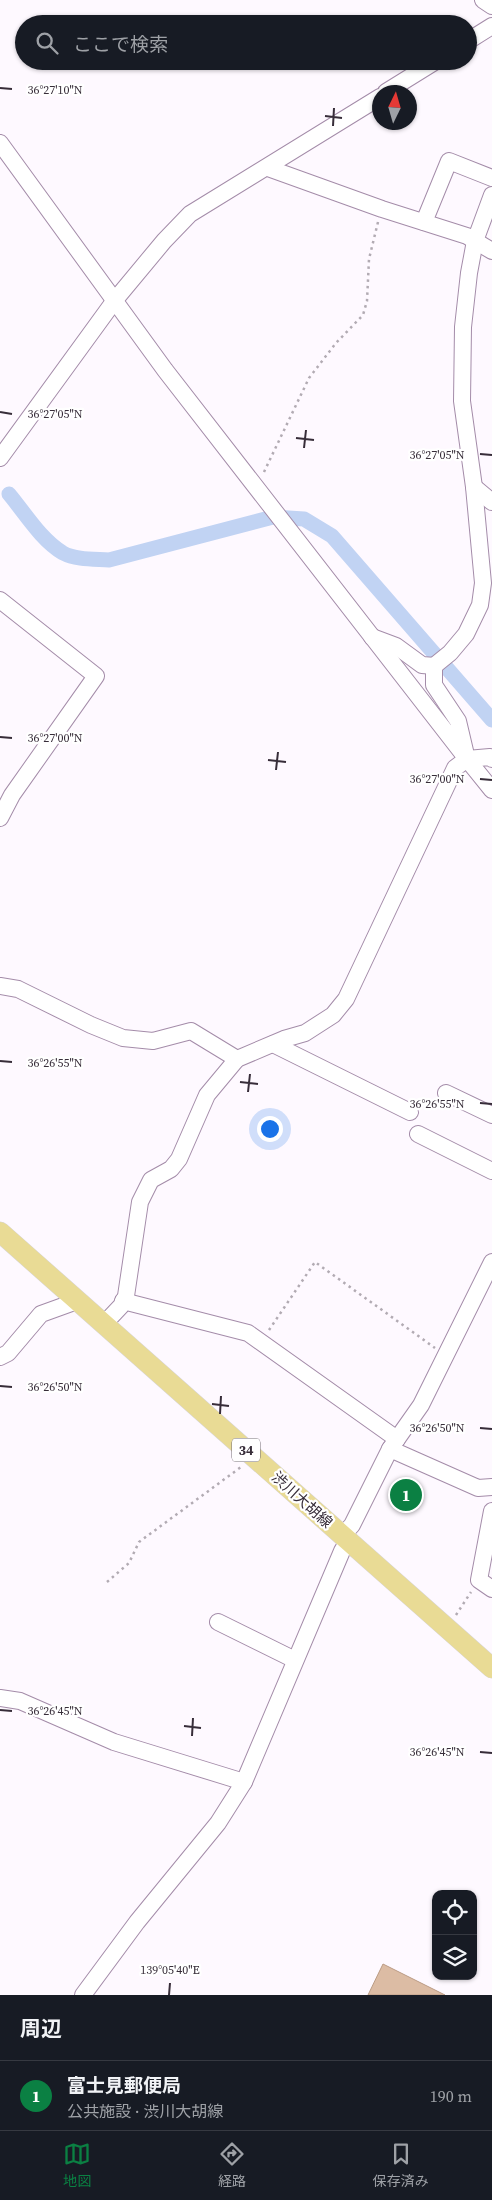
<!DOCTYPE html>
<html lang="ja">
<meta charset="utf-8">
<style>
body{margin:0;font-family:"Source Serif 4","Noto Sans JP",serif;background:#20242c;color:#f1f3f6}
.controls{position:absolute;right:15px;bottom:15px;display:grid;overflow:hidden;border-radius:10px;box-shadow:0 1px 4px #0004}
.controls button{width:45px;height:45px;display:grid;place-items:center;padding:0;border:0;border-bottom:1px solid #363941;background:#171b24;color:#f1f3f6;font:25px sans-serif}
.compass{position:absolute;left:372px;top:85px;width:45px;height:45px;border-radius:50%;background:#171b24;box-shadow:0 1px 4px #0004;rotate:5deg}
.you{position:absolute;left:269px;top:1128px;width:18px;height:18px;margin:-12px;border:4px solid #fff;border-radius:50%;background:#1a73e8;box-shadow:0 0 0 8px #1a73e833}
.badge{display:grid;place-items:center;width:32px;height:32px;border-radius:50%;background:#0b8043;color:#fff;font-size:16px;font-weight:700}
.pin{position:absolute;translate:-50% -50%;border:2px solid #fff;box-shadow:0 1px 5px #0006}
.list{margin:0;padding:0;list-style:none}
h2{display:flex;justify-content:space-between;align-items:center;height:65px;margin:0;padding:0 20px;font-size:21px}
h2 small{font-size:16px;font-weight:400;color:#9ea1a6}
.list li{display:grid;grid-template-columns:32px 1fr auto;gap:15px;align-items:center;box-sizing:border-box;height:70px;padding:0 20px;border-top:1px solid #363941}
.list b{display:block;font-size:19px;white-space:nowrap}
.list p{margin:0;font-size:16px;white-space:nowrap;color:#9ea1a6}
.list em{font-size:16px;font-style:normal;color:#9ea1a6}
.icon{flex:none;width:28px;height:28px;fill:none;stroke:currentColor;stroke-width:2;stroke-linecap:round;stroke-linejoin:round}
.map{position:relative;flex:none;width:492px;height:1995px;overflow:hidden}
.search{position:absolute;background:#171b24;box-shadow:0 1px 4px #0004;left:15px;right:15px;top:15px;height:55px;display:flex;align-items:center;gap:12px;box-sizing:border-box;padding:0 18px;border-radius:28px;color:#9ea1a6;font-size:19px}
.sheet{height:135px;background:#171b24}
nav{display:flex;justify-content:space-around;align-items:center;box-sizing:border-box;height:70px;border-top:1px solid #363941;background:#171b24;font-size:14px;color:#9ea1a6}
nav a{display:grid;justify-items:center;gap:2px}
nav .on{color:#0b8043}
.map>svg:first-child{display:block}
.lines{fill:none;stroke-linecap:round;stroke-linejoin:round}
.canal{stroke:#c1d3f3;stroke-width:15}
.building{fill:#dcbca4;stroke:#ba9b84}
.minor-casing{stroke:#a48ca9;stroke-width:18}
.major-casing{stroke:#d7d5d7;stroke-width:21}
.path{stroke:#b2abb3;stroke-width:2.5;stroke-dasharray:2.5 4;stroke-linecap:butt}
.minor{stroke:#fff;stroke-width:16}
.major{stroke:#e9db95;stroke-width:20}
.ticks{fill:none;stroke:#372d39;stroke-width:2}
.labels{text-anchor:middle;stroke-width:4.5;stroke-linejoin:round;paint-order:stroke}
.shield{fill:#fff;stroke:#736c74;stroke-width:1}
.shield-label{font-size:14px;font-weight:bold;fill:#372d39}
.street-label{font-size:15px;fill:#372d39;stroke:#fff}
.ticks-label{font-size:12px;text-anchor:middle;fill:#372d39;stroke:#fff;stroke-width:4.5;stroke-linejoin:round;paint-order:stroke}
</style>
<div class="map">
<svg width="492" height="1995" viewBox="0 0 492 1995">
<rect width="100%" height="100%" fill="#fef9ff"/>
<g class="lines">
<path class="canal" d="M9 494C25 513 41 540 63 553 76 560 94 559 109 560L273 517 304 519 332 536 492 720"/>
</g>
<path class="building" d="M383 1964 445 1995H368Z"/>
<g class="lines">
<g class="minor-casing">
<g id="minor">
<path d="M483 0 492 6"/>
<path d="M468 41 492 26"/>
<path d="M386 92 436 61"/>
<path d="M0 143 165 370 467 759 492 790"/>
<path d="M268 168 382 209 467 236 492 251"/>
<path d="M424 222 449 161 492 178"/>
<path d="M0 458 115 300 164 241 190 214 380 97"/>
<path d="M474 487 492 502"/>
<path d="M0 600 96 676 12 795 0 818"/>
<path d="M372 637 396 646 422 665 435 666"/>
<path d="M466 755 458 721 434 685V666L450 653 466 634 480 605 483 583 474 487 462 401 463 327 469 273 475 241 492 195"/>
<path d="M0 986 18 989 91 1025 123 1038 153 1041 191 1031 237 1059"/>
<path d="M273 1044 410 1112"/>
<path d="M446 1093 492 1115"/>
<path d="M418 1134 492 1171"/>
<path d="M123 1301 248 1333 397 1439"/>
<path d="M104 1324 121 1306 126 1296 140 1202 151 1180 171 1169 179 1159 207 1095 237 1059 284 1039 305 1033 333 1015 346 999 455 768 467 759 490 757 492 759"/>
<path d="M0 1357 8 1353 41 1314 77 1301"/>
<path d="M390 1449 478 1488 492 1487"/>
<path d="M492 1511 479 1580 492 1589"/>
<path d="M342 1536 352 1525 390 1449 421 1405 492 1262"/>
<path d="M218 1622 295 1660"/>
<path d="M0 1698 20 1701 114 1742 244 1782"/>
<path d="M83 1995 137 1922 218 1823 244 1782 342 1551 348 1541"/>
</g>
</g>
<g class="major-casing">
<path id="major" d="M0 1232 492 1668"/>
</g>
<g class="path">
<path d="M264 472 309 378 336 343 363 315 367 301 369 259 378 222"/>
<path d="M269 1330 315 1262 435 1348"/>
<path d="M107 1582 129 1563 139 1542 241 1467"/>
<path d="M456 1615 471 1592"/>
</g>
<use href="#minor" class="minor"/>
<use href="#major" class="major"/>
</g>
<path class="ticks" d="M0 88 12 89M325 116 342 118M333 126 334 108M0 412 12 414M296 438 314 440M304 448 306 430M480 454 492 455M0 737 12 738M268 760 286 762M276 770 278 752M480 779 492 780M0 1061 12 1062M240 1082 258 1084M248 1092 250 1074M480 1103 492 1104M0 1386 12 1387M212 1404 229 1406M220 1414 221 1396M480 1428 492 1429M0 1710 12 1711M184 1726 201 1728M192 1736 193 1718M480 1752 492 1753M169 1995 170 1983"/>
<g class="labels">
<rect class="shield" x="232" y="1438.5" width="28" height="23" rx="4"/>
<g class="shield-label">
<text x="246" y="1455">34</text>
</g>
<g class="street-label">
<text transform="translate(302 1500) rotate(42)" y="5">渋川大胡線</text>
</g>
</g>
<g class="ticks-label">
<text x="55" y="94">36°27'10"N</text>
<text x="55" y="418">36°27'05"N</text>
<text x="437" y="459">36°27'05"N</text>
<text x="55" y="742">36°27'00"N</text>
<text x="437" y="783">36°27'00"N</text>
<text x="55" y="1067">36°26'55"N</text>
<text x="437" y="1108">36°26'55"N</text>
<text x="55" y="1391">36°26'50"N</text>
<text x="437" y="1432">36°26'50"N</text>
<text x="55" y="1715">36°26'45"N</text>
<text x="437" y="1756">36°26'45"N</text>
<text x="170" y="1974">139°05'40"E</text>
</g>
</svg>
<div class="controls">
<button><svg class="icon" aria-label="locate" viewBox="0 0 24 24"><circle cx="12" cy="12" r="6"/><path d="M12 2v4M12 18v4M2 12h4M18 12h4"/></svg></button>
<button><svg class="icon" aria-label="layers" viewBox="0 0 24 24"><path d="M12 4l9 5-9 5-9-5zM3 14l9 5 9-5"/></svg></button>
</div>
<svg class="compass" viewBox="-18 -18 36 36"><path d="M0-13l5 13h-10z" fill="#e53935"/><path d="M0 13l5-13h-10z" fill="#9ea1a6"/></svg>
<div class="you"></div>
<div class="pin badge" style="left:406px;top:1495px">1</div>
<div class="search"><svg class="icon" aria-label="search" viewBox="0 0 24 24"><circle cx="10" cy="10" r="6"/><path d="M15 15l6 6"/></svg>ここで検索</div>
</div>
<section class="sheet">
<h2>周辺<small></small></h2>
<ul class="list">
<li><span class="badge">1</span><div><b>富士見郵便局</b><p>公共施設 · 渋川大胡線</p></div><em>190 m</em></li>
</ul>
</section>
<nav>
<a class="on"><svg class="icon" aria-label="map" viewBox="0 0 24 24"><path d="M3 6l6-2 6 2 6-2v14l-6 2-6-2-6 2zM9 4v14M15 6v14"/></svg>地図</a>
<a><svg class="icon" aria-label="directions" viewBox="0 0 24 24"><path d="M12 3l9 9-9 9-9-9zM9 14v-3h6M13 9l2 2-2 2"/></svg>経路</a>
<a><svg class="icon" aria-label="saved" viewBox="0 0 24 24"><path d="M7 4h10v16l-5-4-5 4z"/></svg>保存済み</a>
</nav>
